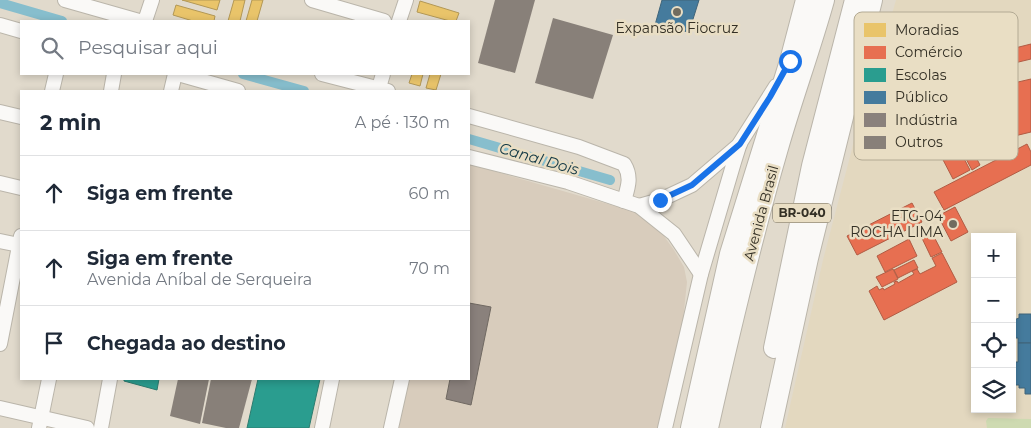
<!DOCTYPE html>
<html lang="pt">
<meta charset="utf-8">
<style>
body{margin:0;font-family:Montserrat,sans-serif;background:#f2f2f3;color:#1f2937}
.controls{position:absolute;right:15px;bottom:15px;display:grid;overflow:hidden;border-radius:0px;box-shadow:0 2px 8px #0003}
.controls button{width:45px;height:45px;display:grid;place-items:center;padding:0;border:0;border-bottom:1px solid #e0e1e3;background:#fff;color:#1f2937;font:25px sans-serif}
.stop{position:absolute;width:15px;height:15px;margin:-11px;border:4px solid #1a73e8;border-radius:50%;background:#fff}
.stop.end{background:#1a73e8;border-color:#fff;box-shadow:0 1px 5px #0008}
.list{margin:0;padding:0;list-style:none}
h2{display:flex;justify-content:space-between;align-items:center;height:65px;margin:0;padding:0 20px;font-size:21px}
h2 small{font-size:16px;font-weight:400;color:#747a83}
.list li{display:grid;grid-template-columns:32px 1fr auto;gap:15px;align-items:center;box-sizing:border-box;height:75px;padding:0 20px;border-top:1px solid #e0e1e3}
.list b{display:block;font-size:19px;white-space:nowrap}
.list p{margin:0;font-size:16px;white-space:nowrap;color:#747a83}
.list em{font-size:16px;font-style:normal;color:#747a83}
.icon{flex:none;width:28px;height:28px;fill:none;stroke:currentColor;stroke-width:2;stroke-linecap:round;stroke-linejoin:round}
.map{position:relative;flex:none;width:1031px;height:428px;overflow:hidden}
.search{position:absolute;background:#fff;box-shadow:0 2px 8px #0003;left:20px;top:20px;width:450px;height:55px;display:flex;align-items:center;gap:12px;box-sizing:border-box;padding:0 18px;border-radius:0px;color:#747a83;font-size:19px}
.panel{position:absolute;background:#fff;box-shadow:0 2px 8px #0003;left:20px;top:90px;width:450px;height:290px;border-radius:0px}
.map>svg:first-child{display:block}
.built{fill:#e3d8bf;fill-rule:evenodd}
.industrial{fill:#d8ccbc}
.green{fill:#cedab1}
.homes{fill:#e9c46a;stroke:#b39855}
.shops{fill:#e76f51;stroke:#b15c44}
.schools{fill:#2a9d8f;stroke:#2d7c6f}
.public{fill:#457b9d;stroke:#406479}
.industry{fill:#8a817c;stroke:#706962}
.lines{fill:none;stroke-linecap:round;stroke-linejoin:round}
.canal{stroke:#87becd;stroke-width:10}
.building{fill:#888079}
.minor-casing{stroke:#bab5aa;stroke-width:16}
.highway-casing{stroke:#bab5aa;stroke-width:22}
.minor{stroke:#faf9f7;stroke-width:14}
.highway{stroke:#faf9f7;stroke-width:20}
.route{stroke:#1a73e8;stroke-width:6}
.poi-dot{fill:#716c5f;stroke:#e9dec4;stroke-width:2}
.labels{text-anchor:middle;stroke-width:5;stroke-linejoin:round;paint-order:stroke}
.shield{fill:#e9dec4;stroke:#6a6455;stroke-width:1}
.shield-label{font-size:12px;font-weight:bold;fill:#343025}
.poi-label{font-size:14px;fill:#343025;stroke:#e9dec4}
.street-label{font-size:14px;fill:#343025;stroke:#e9dec4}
.water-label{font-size:15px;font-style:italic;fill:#123844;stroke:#e9dec4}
.key{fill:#e9dec4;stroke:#b3aa94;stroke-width:1}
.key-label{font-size:14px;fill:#343025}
</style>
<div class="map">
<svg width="1031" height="428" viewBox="0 0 1031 428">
<rect width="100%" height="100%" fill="#e1dacc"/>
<path class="built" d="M896 0H1031V428H785L823 260 852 149 858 119 870 91ZM975 237H1012V409H975Z"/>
<path class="industrial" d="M469 164 636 212 658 228 674 250 684 267 687 282 683 320 658 428H399L409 379H469Z"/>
<path class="green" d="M988 418 1031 419V428H987L986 421Z"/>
<g class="homes">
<path d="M182 0H220L217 10Z"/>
<path d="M234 0H245L240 21H228Z"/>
<path d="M252 0H263L257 21H246Z"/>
<path d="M420 1 459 13 456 21H450L417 12Z"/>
<path d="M176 5 215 16 214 21H193L173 15Z"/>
<path d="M412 74H423L420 86 409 83Z"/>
<path d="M430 74H441L436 90 426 88Z"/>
</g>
<g class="shops">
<path d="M1031 44V59L1002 66 999 52Z"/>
<path d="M1031 79V132L998 140 992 114 998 113 992 88Z"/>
<path d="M967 140 980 165 972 170 958 144Z"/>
<path d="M1027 144 1031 152V165L944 210 934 192Z"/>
<path d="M957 145 970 170 953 179 940 154Z"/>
<path d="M912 203 922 222 857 255 847 236Z"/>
<path d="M955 207 968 232 951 241 938 216Z"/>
<path d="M930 229 942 252 931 257 920 234Z"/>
<path d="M909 239 917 256 885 272 877 256Z"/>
<path d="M942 253 957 282 884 320 869 291 877 286 879 290 883 288 884 290 895 284 894 282 897 281 898 283 914 274 912 271 917 269 920 274 936 266 932 258Z"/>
<path d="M914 260 918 268 898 278 894 270Z"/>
<path d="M893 269 898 279 882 287 876 277Z"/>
</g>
<g class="schools">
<path d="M124 379H159L157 390 124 381Z"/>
<path d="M258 379H320L309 428H247Z"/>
</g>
<g class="public">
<path d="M662 0H699L689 32 655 25Z"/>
<path d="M1019 314H1031V343H1018V338H1014V320L1019 318Z"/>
<path d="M1018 343H1031V394H1025V388H1019V385H1012V362H1018Z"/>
</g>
<path class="industry" d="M469 303 491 307 471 405 446 399 450 379H469Z"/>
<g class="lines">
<g class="canal">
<path d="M0 3 62 21"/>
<path d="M243 74 304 91"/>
<path d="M469 139 610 180"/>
</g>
</g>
<g class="building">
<path d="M495 0H535L515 73 478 63Z"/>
<path d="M553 18 613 35 593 99 535 83Z"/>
<path d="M178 379H209L200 424 170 416Z"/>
<path d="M211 379H252L239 428H226L202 423Z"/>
</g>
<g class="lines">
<g class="minor-casing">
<g id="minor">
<path d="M65 0 139 21"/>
<path d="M312 0 384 21"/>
<path d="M145 21 152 0"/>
<path d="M399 21 406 0"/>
<path d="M0 25 21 31"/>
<path d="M178 74 238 91"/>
<path d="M322 74 388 91"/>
<path d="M52 91 56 74"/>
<path d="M111 91 114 74"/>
<path d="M171 91 175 74"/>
<path d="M378 91 383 74"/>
<path d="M0 112 21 117"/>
<path d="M469 116 579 147 624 164C632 177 628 187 624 201"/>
<path d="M469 157 568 182 639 206 674 234 701 274"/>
<path d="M0 183 21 188"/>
<path d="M639 206 660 200 692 185 740 144"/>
<path d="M0 241 19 245"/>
<path d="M0 344 21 236"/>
<path d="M0 408 87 428"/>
<path d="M39 428 49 379"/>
<path d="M101 428 110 379"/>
<path d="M322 428 332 379"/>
<path d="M391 428 402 379"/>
<path d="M665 428 701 274 734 162 740 143 776 86"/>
</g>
</g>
<g class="highway-casing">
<g id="highway">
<path d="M774 348 812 166 855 0"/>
<path d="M691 428 730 254 790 61 806 0"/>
<path d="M708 428C729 334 751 241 778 148 792 99 810 50 824 0"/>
<path d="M771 428 808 258 872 0"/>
</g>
</g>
<use href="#minor" class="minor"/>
<use href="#highway" class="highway"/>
</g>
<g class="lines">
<path class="route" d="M660 200 692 185 740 144 770 97 790 61"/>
</g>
<g class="poi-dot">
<circle cx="677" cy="12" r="5"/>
<circle cx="953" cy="224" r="5"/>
</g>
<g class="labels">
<rect class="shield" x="773" y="203.5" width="58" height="19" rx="4"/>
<g class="shield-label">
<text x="802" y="217">BR-040</text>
</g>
<g class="poi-label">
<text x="677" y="33">Expansão Fiocruz</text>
<text x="943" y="221" text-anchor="end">ETG-04<tspan x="943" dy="16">ROCHA LIMA</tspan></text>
</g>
<g class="street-label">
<text transform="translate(761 213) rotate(-75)" y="5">Avenida Brasil</text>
</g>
<g class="water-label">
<text transform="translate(539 159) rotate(16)" y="5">Canal Dois</text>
</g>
</g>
<rect x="854" y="12" width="164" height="148" rx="8" class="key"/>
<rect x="864" y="23" width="22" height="14" fill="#e9c46a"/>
<rect x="864" y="46" width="22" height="13" fill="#e76f51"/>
<rect x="864" y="68" width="22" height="14" fill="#2a9d8f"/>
<rect x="864" y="91" width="22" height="13" fill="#457b9d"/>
<rect x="864" y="113" width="22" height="14" fill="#8a817c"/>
<rect x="864" y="136" width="22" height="13" fill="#888079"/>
<g class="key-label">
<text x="895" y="35">Moradias</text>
<text x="895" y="57">Comércio</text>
<text x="895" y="80">Escolas</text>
<text x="895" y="102">Público</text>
<text x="895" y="125">Indústria</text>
<text x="895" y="147">Outros</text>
</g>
</svg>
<div class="controls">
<button>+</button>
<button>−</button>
<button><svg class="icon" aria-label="locate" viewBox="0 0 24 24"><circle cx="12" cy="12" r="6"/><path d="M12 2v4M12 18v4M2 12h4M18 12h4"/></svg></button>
<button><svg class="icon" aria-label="layers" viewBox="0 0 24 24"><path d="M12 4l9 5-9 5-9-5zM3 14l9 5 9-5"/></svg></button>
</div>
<div class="stop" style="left:790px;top:61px"></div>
<div class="stop end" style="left:660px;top:200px"></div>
<div class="search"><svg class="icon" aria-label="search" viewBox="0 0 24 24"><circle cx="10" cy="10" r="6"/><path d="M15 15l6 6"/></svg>Pesquisar aqui</div>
<section class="panel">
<h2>2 min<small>A pé · 130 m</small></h2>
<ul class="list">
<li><svg class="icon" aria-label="ahead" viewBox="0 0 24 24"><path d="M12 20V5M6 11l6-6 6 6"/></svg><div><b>Siga em frente</b></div><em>60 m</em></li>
<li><svg class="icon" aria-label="ahead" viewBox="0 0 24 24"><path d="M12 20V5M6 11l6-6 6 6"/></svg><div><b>Siga em frente</b><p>Avenida Aníbal de Serqueira</p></div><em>70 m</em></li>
<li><svg class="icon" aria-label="arrive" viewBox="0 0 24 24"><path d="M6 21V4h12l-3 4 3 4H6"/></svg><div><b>Chegada ao destino</b></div></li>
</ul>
</section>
</div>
